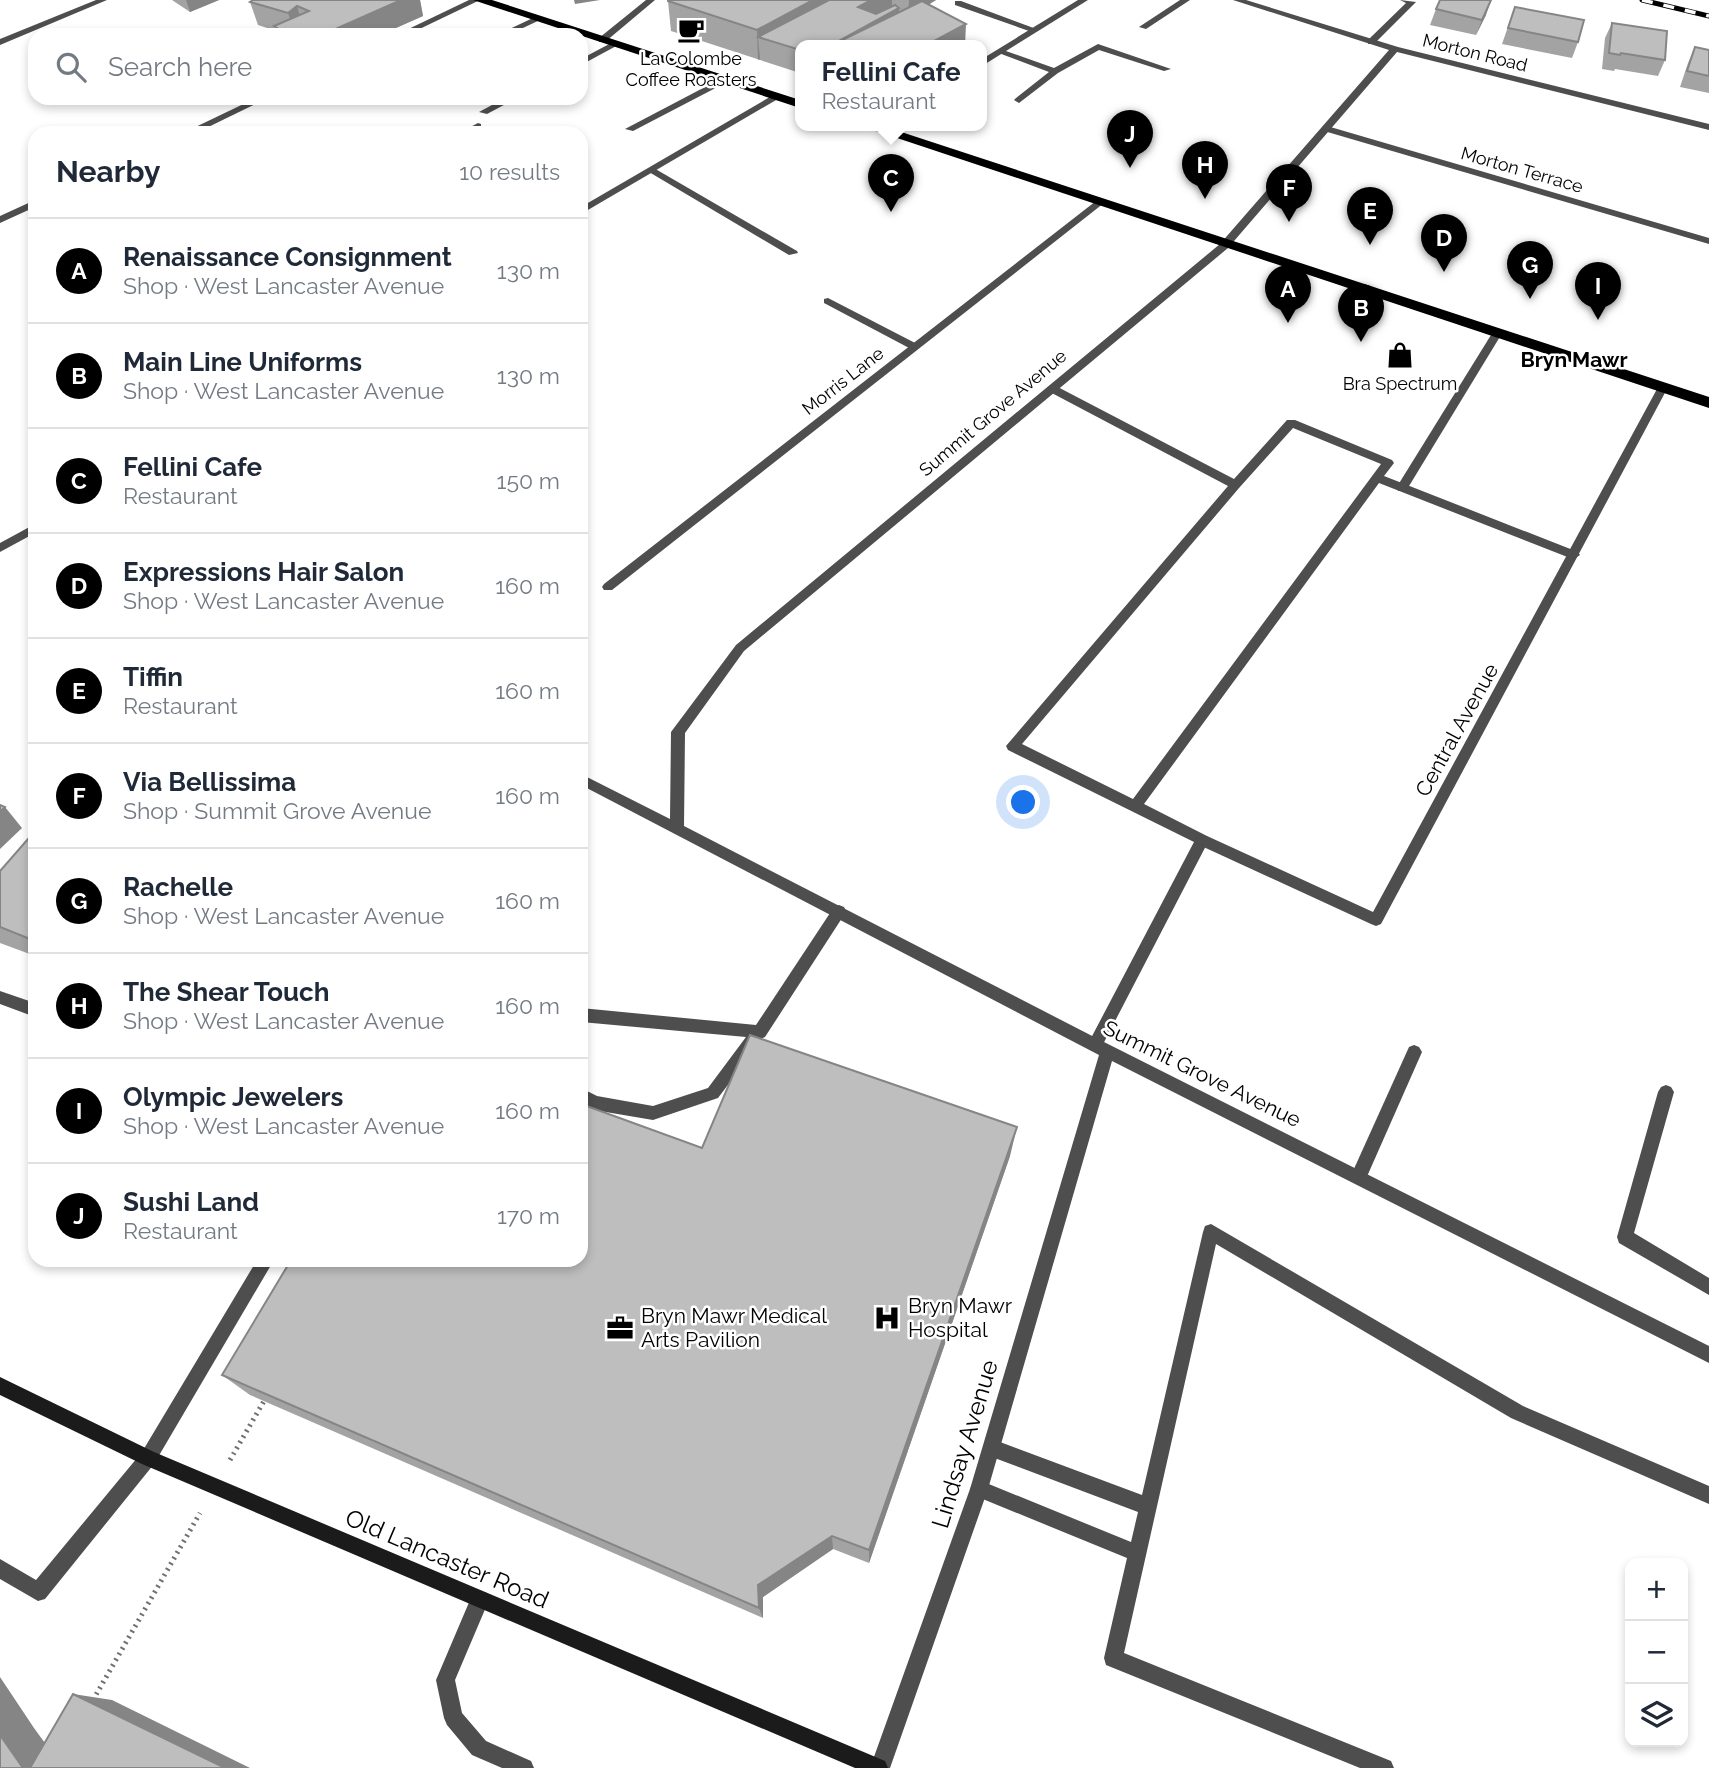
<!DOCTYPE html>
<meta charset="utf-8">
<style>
body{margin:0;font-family:Raleway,sans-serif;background:#f6f6f7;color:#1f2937}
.controls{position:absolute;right:21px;bottom:21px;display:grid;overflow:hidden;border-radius:14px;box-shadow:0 4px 10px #0003}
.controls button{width:63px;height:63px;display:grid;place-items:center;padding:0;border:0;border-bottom:2px solid #e0e1e3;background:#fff;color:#1f2937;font:35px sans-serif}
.you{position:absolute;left:1024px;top:803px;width:24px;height:24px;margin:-18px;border:5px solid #fff;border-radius:50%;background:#1a73e8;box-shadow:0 0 0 10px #1a73e833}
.badge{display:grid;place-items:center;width:46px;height:46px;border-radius:50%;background:#000;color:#fff;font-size:23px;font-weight:700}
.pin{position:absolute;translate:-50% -58px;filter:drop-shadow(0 2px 4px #0008)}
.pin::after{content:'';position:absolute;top:37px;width:24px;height:21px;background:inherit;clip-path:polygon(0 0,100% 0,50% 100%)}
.popup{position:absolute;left:795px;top:40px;width:192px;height:91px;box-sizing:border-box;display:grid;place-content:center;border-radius:14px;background:#fff;filter:drop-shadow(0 2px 5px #0005);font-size:23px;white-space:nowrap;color:#747a83}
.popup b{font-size:26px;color:#1f2937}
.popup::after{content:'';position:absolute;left:50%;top:100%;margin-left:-14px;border:14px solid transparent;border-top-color:#fff}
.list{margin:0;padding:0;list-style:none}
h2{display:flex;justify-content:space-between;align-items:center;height:91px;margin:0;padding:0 28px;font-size:30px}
h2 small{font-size:23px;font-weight:400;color:#747a83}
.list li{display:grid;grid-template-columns:46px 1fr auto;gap:21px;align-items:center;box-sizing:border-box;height:105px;padding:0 28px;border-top:2px solid #e0e1e3}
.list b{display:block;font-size:26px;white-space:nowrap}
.list p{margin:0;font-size:23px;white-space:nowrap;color:#747a83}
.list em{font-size:23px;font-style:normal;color:#747a83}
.icon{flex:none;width:38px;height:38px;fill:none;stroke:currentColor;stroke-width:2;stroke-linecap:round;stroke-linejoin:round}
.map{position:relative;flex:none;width:1709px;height:1768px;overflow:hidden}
.search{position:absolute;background:#fff;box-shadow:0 4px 10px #0003;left:28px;top:28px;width:560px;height:77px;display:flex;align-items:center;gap:18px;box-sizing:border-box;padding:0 24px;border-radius:21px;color:#747a83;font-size:26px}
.panel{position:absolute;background:#fff;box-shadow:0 4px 10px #0003;left:28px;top:126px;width:560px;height:1141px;border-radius:21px}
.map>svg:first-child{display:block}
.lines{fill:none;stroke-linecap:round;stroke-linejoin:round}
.path{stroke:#707070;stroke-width:5;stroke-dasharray:2 4.5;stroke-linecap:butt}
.lane{fill:#4e4e4e;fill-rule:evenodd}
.street{fill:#4e4e4e;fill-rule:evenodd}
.secondary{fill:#1b1b1b;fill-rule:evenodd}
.highway{fill:#000;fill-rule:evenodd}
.rail-casing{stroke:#000;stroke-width:5}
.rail{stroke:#fff;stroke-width:3.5;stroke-dasharray:11;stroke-linecap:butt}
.wall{fill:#a3a3a3}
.shaded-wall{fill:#858585}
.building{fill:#bebebe;stroke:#858585;stroke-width:2}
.labels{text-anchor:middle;stroke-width:5;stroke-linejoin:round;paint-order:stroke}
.far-street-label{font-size:18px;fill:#000;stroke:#fff}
.far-poi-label{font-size:18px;fill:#000;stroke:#fff}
.far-quarter-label{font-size:21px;font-weight:bold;fill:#000;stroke:#fff}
.street-label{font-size:21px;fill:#000;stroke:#fff}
.poi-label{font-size:21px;fill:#000;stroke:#fff;text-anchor:start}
.near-street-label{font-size:24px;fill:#000;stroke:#fff}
</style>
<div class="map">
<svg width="1709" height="1768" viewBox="0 0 1709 1768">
<rect width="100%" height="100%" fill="#fff"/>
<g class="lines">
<g class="path">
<path d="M230 1460 264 1401"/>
<path d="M93 1700 200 1513"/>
</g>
<g class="lane">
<path d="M646 0H655L605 42H599V38Z"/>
<path d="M1180 0H1190L1146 29 1139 27Z"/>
<path d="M1400 0 1416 2 1374 44H1368V40L1406 3Z"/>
<path d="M955 1H961L1039 30 1032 32 955 5Z"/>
<path d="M535 17 542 19 508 35H497Z"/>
<path d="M613 42 620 44 581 65V59Z"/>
<path d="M1098 44 1171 69 1164 71 1099 50 1058 73 1019 103 1014 100 1016 98 1049 72 996 52 1003 50 1054 68Z"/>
<path d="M726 76 730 79 729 81 633 131 625 129Z"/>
<path d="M505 98H517L487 114 479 112Z"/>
<path d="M478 123 481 124V128L471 133H459Z"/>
<path d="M1327 126 1709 238V244L1324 131 1322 129Z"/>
<path d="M652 167 797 251 798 253 789 255 649 172 647 170Z"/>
<path d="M828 298 919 345 920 347 915 350 911 349 824 303V299Z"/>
<path d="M1052 384 1234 479 1287 420H1295L1392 460 1394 463 1384 476 1578 552 1580 555 1574 559 1570 558 1379 483 1144 804 1207 836 1209 840 1100 1050 1095 1052 1090 1050 1087 1045 1090 1040 1194 842 1008 750 1006 746 1228 486 1048 391 1047 388ZM1293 428 1381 464 1133 799 1022 744 1239 488Z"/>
<path d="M839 905 844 907 846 911 844 915 765 1037 760 1039 758 1045 718 1098 653 1120 594 1110 581 1103V1088L597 1096 653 1106 708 1088 746 1037 581 1022V1008L756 1025 834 907Z"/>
<path d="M0 991 35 1003V1017L0 1004Z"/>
<path d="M1414 1045 1419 1047 1422 1052 1365 1181 1359 1184 1353 1181 1351 1176 1353 1171 1409 1047Z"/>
<path d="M1666 1085 1671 1087 1674 1092 1634 1233 1709 1278V1295L1619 1243 1617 1237 1658 1092 1661 1087Z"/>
<path d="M1211 1224 1523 1406 1709 1486V1504L1511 1418 1216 1244 1124 1653 1391 1761 1394 1768H1360L1106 1665 1104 1658 1127 1558 973 1495 970 1489 973 1483 979 1480 1131 1542 1138 1512 992 1457 986 1454 983 1448 986 1442 992 1439 1142 1495 1203 1232 1205 1226Z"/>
<path d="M257 1260H274L154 1464 45 1599 38 1601 0 1579V1559L36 1580 142 1452Z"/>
<path d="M480 1591 487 1593 489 1600 455 1680 462 1713 486 1741 531 1761 534 1768H502L472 1755 447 1725 444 1718 436 1680 473 1593Z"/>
</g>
<g class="street">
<path d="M96 0H107L0 45V39Z"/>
<path d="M469 0H480L407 35H396Z"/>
<path d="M1078 0H1088L982 66V59Z"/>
<path d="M1233 0H1246L1398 47 1709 124V130L1397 52 1228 248 744 651 685 733 684 826 1100 1040 1709 1346V1363L1112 1061 988 1489 890 1768H870L970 1489 1099 1055 581 785V774L670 819 671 732 736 645 1220 244 1389 50Z"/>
<path d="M775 94 783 96 581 214V207Z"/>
<path d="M256 98H268L196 133H183Z"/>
<path d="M35 200V207L0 223V216Z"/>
<path d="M1096 201 1104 203 612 590H604L602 587 604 584Z"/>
<path d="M1496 332 1501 335 1406 491H1398V485L1491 335Z"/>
<path d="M1662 385 1667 389 1381 924 1376 926 1371 924 1197 844 1195 840 1197 836H1207L1373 912 1657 389Z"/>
<path d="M35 524V533L0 552V543Z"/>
</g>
<path class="secondary" d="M0 1377 154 1452 885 1761 888 1768H855L142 1464 0 1395Z"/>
<g class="highway">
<path d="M473 0H492L800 100V108Z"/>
<path d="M861 126H883L1709 397V408Z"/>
</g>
<g class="rail-casing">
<path id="rail" d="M1642 0 1709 16"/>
</g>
<use href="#rail" class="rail"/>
</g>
<g class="wall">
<path d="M172 0H219L190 12Z"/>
<path d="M253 0H420L423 16 380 35H277L276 31 258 25 250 2Z"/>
<path d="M668 0H936L928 5 800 46V73L671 31 668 1Z"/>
<path d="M1515 7 1578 42 1572 58 1502 44Z"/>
<path d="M1436 9 1486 15 1476 35 1430 25Z"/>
<path d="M1612 23 1665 60 1658 76 1615 69 1614 71 1602 69 1605 38Z"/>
<path d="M1695 47 1709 50V93L1680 87 1688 63Z"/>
<path d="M35 831V956L0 943V871Z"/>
<path d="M702 1148 1010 1156 869 1563 833 1549 763 1597V1618L250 1395 222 1375Z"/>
</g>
<g class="shaded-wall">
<path d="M186 0H219L190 12Z"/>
<path d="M401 0H420L423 16 380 35H322Z"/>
<path d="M574 0H600L575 4Z"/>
<path d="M813 0H892V12L899 8V31L872 46 758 37 760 59 758 60 757 30Z"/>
<path d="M909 0H936L908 17Z"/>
<path d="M1491 0 1486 15 1476 35 1482 20Z"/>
<path d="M297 6 304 30 295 35 288 13Z"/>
<path d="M966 24 965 46H925Z"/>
<path d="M5 807 22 828 0 849V812Z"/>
<path d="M1017 1127 1010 1156 869 1563V1550Z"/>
<path d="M832 1536 833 1549 763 1597V1618L759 1608 758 1585Z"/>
<path d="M0 1677 34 1728 63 1768H23L0 1758Z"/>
<path d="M73 1694 112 1700 250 1768H225Z"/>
</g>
<g class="building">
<path d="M253 0H401L322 35H288L274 26 309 11 297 6 288 13 250 2Z"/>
<path d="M668 0H813L757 30 668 1Z"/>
<path d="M829 0H871L858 7 876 14 895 5 899 8 830 46 922 1 966 24 925 46H800V50L758 37Z"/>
<path d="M1440 0H1491L1482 20 1436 9Z"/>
<path d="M1515 7 1584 20 1578 42 1508 28Z"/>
<path d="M1612 23 1667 31 1665 60 1621 53 1620 55 1609 53Z"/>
<path d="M1695 47 1709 50V76L1687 71Z"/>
<path d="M0 805 5 807 0 812Z"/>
<path d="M35 831V941L0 927V871Z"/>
<path d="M750 1035 1017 1127 869 1550 832 1536 758 1585 759 1608 222 1375 291 1260H581V1104L702 1148Z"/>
<path d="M73 1694 225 1768H30Z"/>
<path d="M0 1735 23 1768H0Z"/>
</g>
<defs>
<g id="cafe-bare" transform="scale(2.1)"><path d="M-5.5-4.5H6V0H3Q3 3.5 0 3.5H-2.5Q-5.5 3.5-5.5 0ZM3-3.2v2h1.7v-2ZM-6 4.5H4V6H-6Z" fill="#000" stroke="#fff" stroke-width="2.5" paint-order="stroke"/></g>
<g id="shop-bare" transform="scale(2.1)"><path d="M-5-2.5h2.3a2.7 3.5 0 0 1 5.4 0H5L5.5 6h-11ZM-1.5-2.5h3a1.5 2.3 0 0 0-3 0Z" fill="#000" stroke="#fff" stroke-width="2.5" paint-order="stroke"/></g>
<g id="hospital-bare" transform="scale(2.1)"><path d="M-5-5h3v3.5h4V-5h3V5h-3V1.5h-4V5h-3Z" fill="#000" stroke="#fff" stroke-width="2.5" paint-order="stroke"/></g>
<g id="office-bare" transform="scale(2.1)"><path d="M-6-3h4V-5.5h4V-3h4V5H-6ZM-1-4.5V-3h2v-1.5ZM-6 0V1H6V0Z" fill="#000" stroke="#fff" stroke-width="2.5" paint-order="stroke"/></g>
</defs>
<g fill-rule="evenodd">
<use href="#cafe-bare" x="691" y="30"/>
<use href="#shop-bare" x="1400" y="355"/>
<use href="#hospital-bare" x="887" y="1318"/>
<use href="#office-bare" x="620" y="1328"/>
</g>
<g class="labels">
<g class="far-street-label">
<text transform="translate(1475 53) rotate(14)" y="6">Morton Road</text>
<text transform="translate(1522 170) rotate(16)" y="6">Morton Terrace</text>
<text transform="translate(843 381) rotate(-38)" y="6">Morris Lane</text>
<text transform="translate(993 413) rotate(-40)" y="6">Summit Grove Avenue</text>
</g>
<g class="far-poi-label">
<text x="691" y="65">La Colombe<tspan x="691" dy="21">Coffee Roasters</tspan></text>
<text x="1400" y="390">Bra Spectrum</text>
</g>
<g class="far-quarter-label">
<text x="1574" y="367">Bryn Mawr</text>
</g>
<g class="street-label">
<text transform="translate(1457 730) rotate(-61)" y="7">Central Avenue</text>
<text transform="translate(1202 1074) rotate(26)" y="7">Summit Grove Avenue</text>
</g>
<g class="poi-label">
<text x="908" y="1313">Bryn Mawr<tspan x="908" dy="24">Hospital</tspan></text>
<text x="641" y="1323">Bryn Mawr Medical<tspan x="641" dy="24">Arts Pavilion</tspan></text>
</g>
<g class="near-street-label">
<text transform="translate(965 1444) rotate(-73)" y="8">Lindsay Avenue</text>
<text transform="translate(447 1559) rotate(23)" y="8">Old Lancaster Road</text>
</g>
</g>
</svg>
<div class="controls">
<button>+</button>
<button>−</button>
<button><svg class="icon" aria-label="layers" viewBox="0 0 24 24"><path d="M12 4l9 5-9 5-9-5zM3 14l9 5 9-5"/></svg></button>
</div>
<div class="you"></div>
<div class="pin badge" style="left:1288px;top:323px">A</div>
<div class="pin badge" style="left:1361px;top:342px">B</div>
<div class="pin badge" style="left:891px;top:212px">C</div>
<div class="popup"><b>Fellini Cafe</b>Restaurant</div>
<div class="pin badge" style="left:1444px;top:272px">D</div>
<div class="pin badge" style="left:1370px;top:245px">E</div>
<div class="pin badge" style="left:1289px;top:222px">F</div>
<div class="pin badge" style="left:1530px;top:299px">G</div>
<div class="pin badge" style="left:1205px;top:199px">H</div>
<div class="pin badge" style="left:1598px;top:320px">I</div>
<div class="pin badge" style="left:1130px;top:168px">J</div>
<div class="search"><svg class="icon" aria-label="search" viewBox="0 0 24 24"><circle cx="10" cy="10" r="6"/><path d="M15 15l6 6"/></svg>Search here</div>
<section class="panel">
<h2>Nearby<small>10 results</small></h2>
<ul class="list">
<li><span class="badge">A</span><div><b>Renaissance Consignment</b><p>Shop · West Lancaster Avenue</p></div><em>130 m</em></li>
<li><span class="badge">B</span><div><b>Main Line Uniforms</b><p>Shop · West Lancaster Avenue</p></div><em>130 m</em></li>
<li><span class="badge">C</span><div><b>Fellini Cafe</b><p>Restaurant</p></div><em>150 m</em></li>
<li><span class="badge">D</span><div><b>Expressions Hair Salon</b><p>Shop · West Lancaster Avenue</p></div><em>160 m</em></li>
<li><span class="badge">E</span><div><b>Tiffin</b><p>Restaurant</p></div><em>160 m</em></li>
<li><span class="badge">F</span><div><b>Via Bellissima</b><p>Shop · Summit Grove Avenue</p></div><em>160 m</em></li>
<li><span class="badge">G</span><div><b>Rachelle</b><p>Shop · West Lancaster Avenue</p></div><em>160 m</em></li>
<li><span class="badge">H</span><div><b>The Shear Touch</b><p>Shop · West Lancaster Avenue</p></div><em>160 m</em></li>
<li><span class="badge">I</span><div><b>Olympic Jewelers</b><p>Shop · West Lancaster Avenue</p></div><em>160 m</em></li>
<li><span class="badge">J</span><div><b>Sushi Land</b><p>Restaurant</p></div><em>170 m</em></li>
</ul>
</section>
</div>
